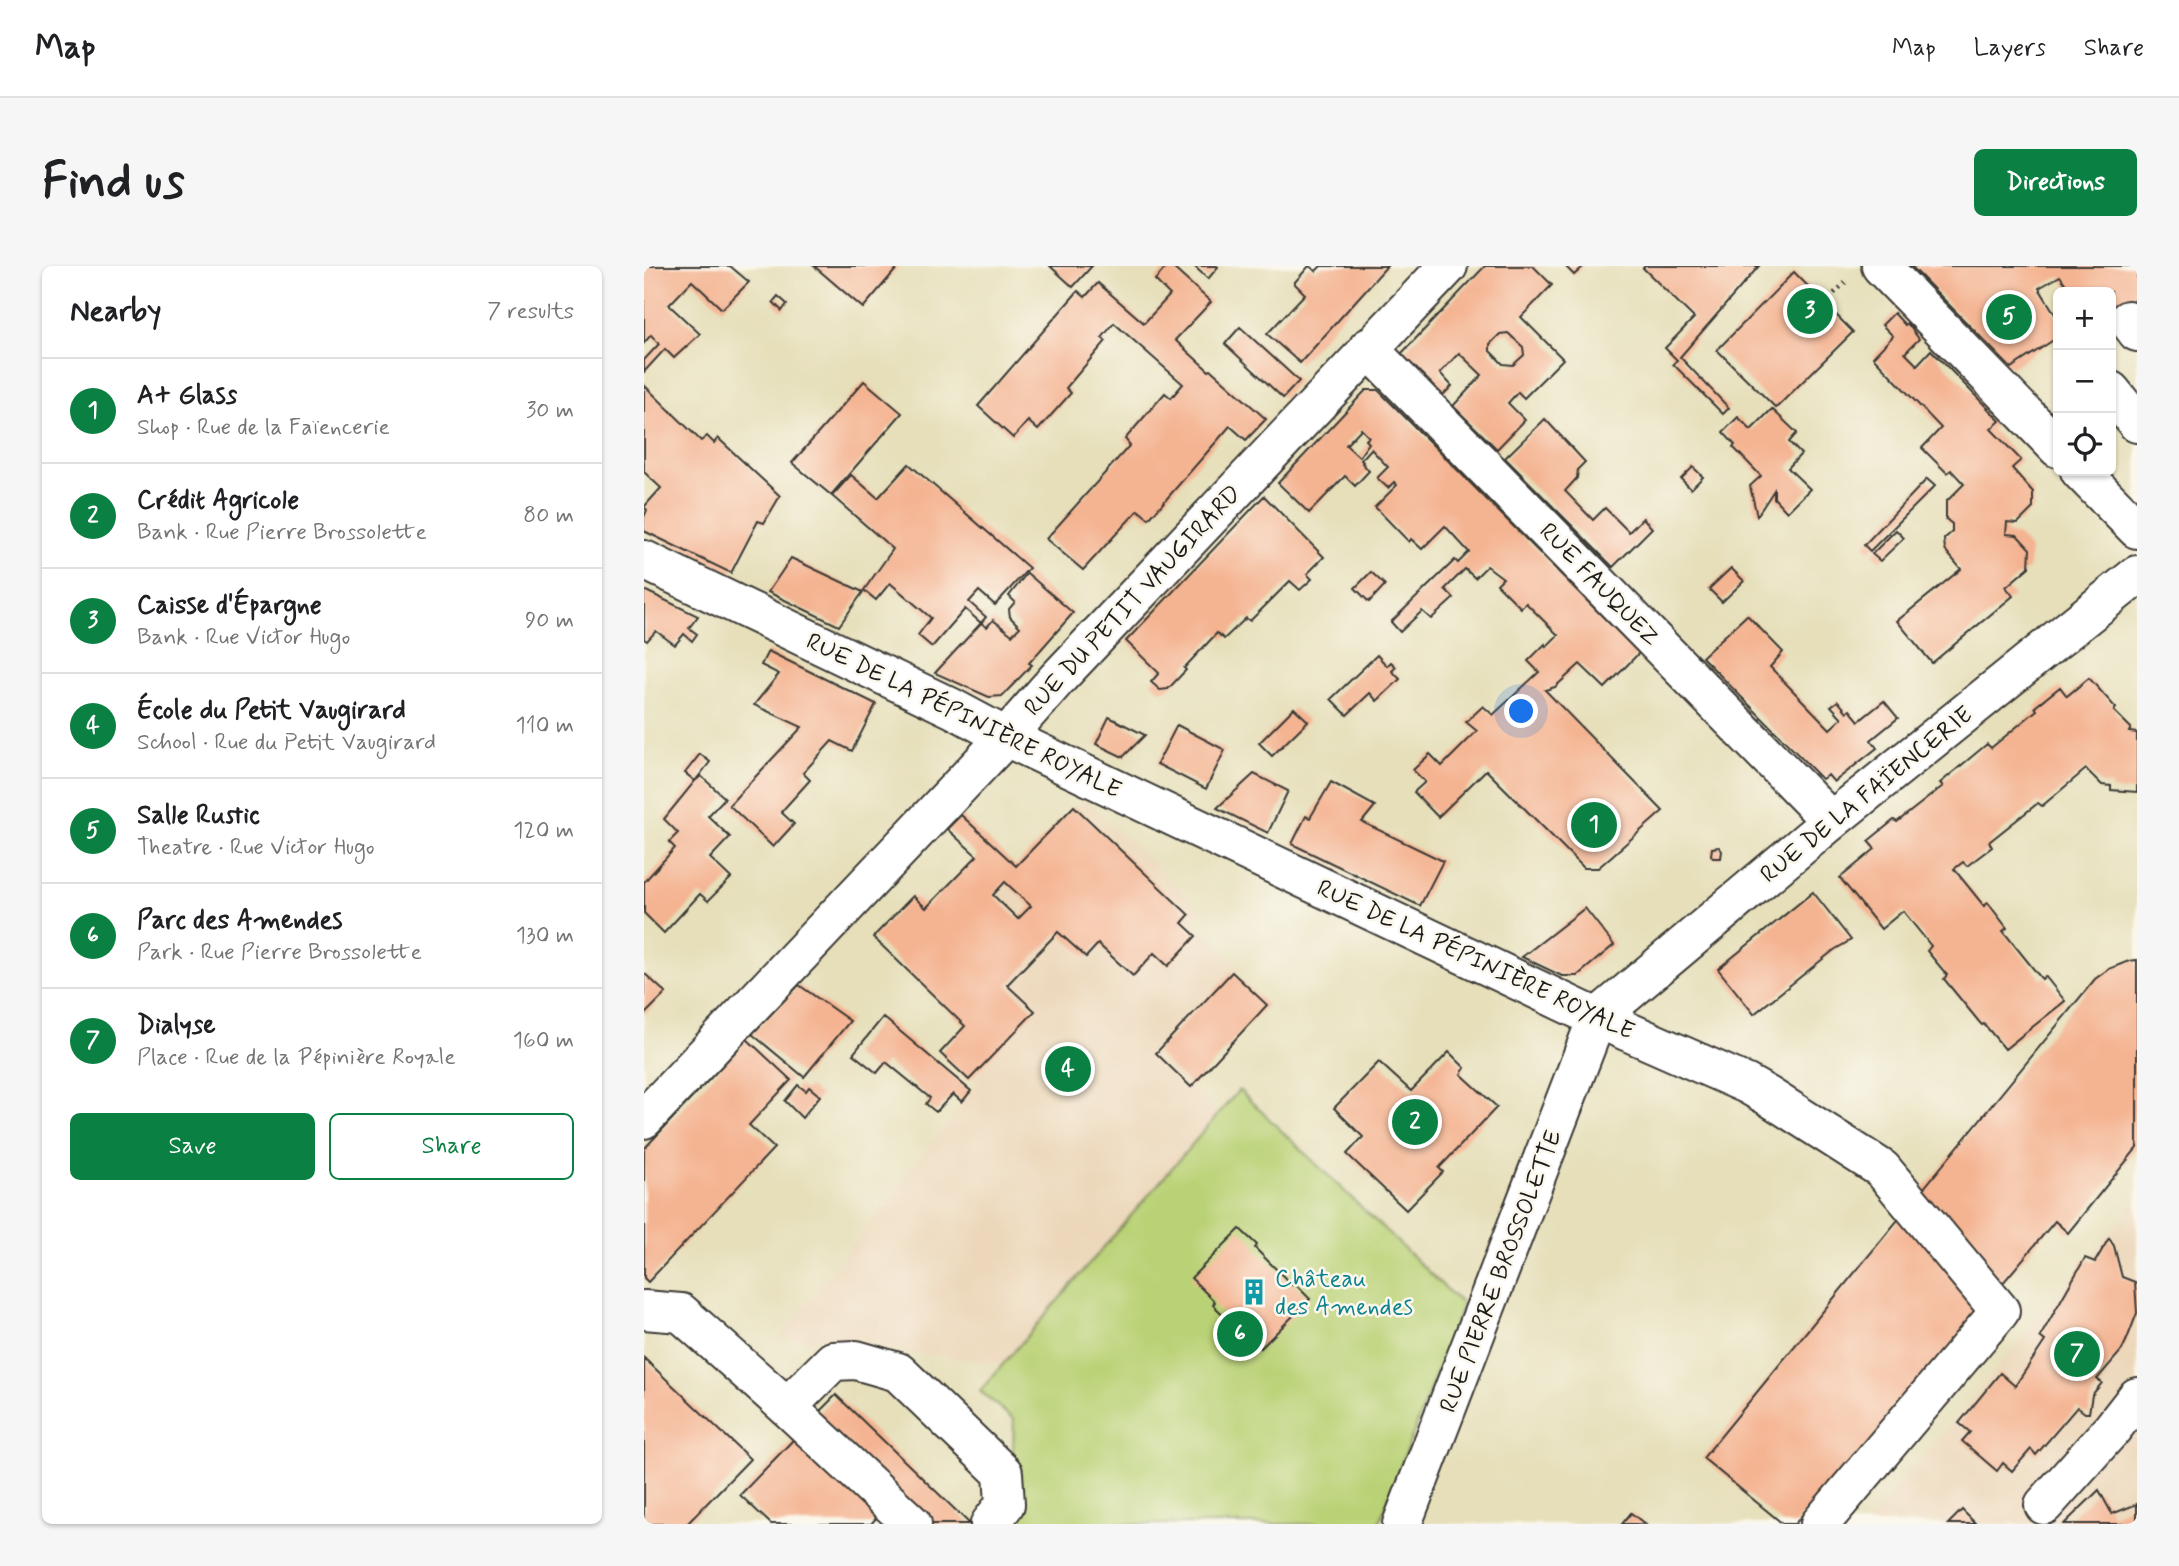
<!DOCTYPE html>
<meta charset="utf-8">
<style>
body{margin:0;font-family:Mynerve,sans-serif;background:#f6f6f6;color:#202124}
.controls{position:absolute;right:21px;top:21px;display:grid;overflow:hidden;border-radius:10px;box-shadow:0 2px 5px #0004}
.controls button{width:63px;height:63px;display:grid;place-items:center;padding:0;border:0;border-bottom:2px solid #e0e0e0;background:#fff;color:#202124;font:35px sans-serif}
.you{position:absolute;left:878px;top:446px;width:24px;height:24px;margin:-18px;border:5px solid #fff;border-radius:50%;background:#1a73e8;box-shadow:0 0 0 10px #1a73e833}
.badge{display:grid;place-items:center;width:46px;height:46px;border-radius:50%;background:#0b8043;color:#fff;font-size:23px;font-weight:700}
.pin{position:absolute;translate:-50% -50%;border:4px solid #fff;box-shadow:0 2px 7px #0006}
.list{margin:0;padding:0;list-style:none}
h2{display:flex;justify-content:space-between;align-items:center;height:91px;margin:0;padding:0 28px;font-size:30px}
h2 small{font-size:23px;font-weight:400;color:#757577}
.list li{display:grid;grid-template-columns:46px 1fr auto;gap:21px;align-items:center;box-sizing:border-box;height:105px;padding:0 28px;border-top:2px solid #e0e0e0}
.list b{display:block;font-size:26px;white-space:nowrap}
.list p{margin:0;font-size:23px;white-space:nowrap;color:#757577}
.list em{font-size:23px;font-style:normal;color:#757577}
.actions{display:flex;gap:14px;padding:21px 28px}
.actions a{flex:1;padding:16px 0;border:2px solid #0b8043;border-radius:10px;text-align:center;font-size:24px;color:#0b8043}
.actions .main{background:#0b8043;color:#fff}
.icon{flex:none;width:38px;height:38px;fill:none;stroke:currentColor;stroke-width:2;stroke-linecap:round;stroke-linejoin:round}
.map{position:relative;flex:none;width:1493px;height:1258px;overflow:hidden;border-radius:10px}
header{display:flex;align-items:center;gap:42px;box-sizing:border-box;height:98px;padding:0 35px;background:#fff;border-bottom:2px solid #e0e0e0}
header strong{font-size:33px}
nav{display:flex;gap:38px;margin-inline-start:auto;font-size:24px}
.intro{display:flex;align-items:center;justify-content:space-between;box-sizing:border-box;height:168px;padding:0 42px}
h1{margin:0;font-size:49px}
.button{padding:18px 32px;border-radius:10px;background:#0b8043;color:#fff;font-size:24px;font-weight:700}
main{display:flex;gap:42px;padding:0 42px}
aside{flex:1;background:#fff;border-radius:10px;box-shadow:0 2px 5px #0004}
.map>svg:first-child{display:block}
.built{fill:#ecd7ba}
.park{fill:#bad276;stroke:#6b7749;stroke-width:2}
.building{fill:#f4b391;fill-rule:evenodd}
.lines{fill:none;stroke-linecap:round;stroke-linejoin:round}
.minor-casing{stroke:#3a3934;stroke-width:42}
.path{stroke:#3a3934;stroke-width:4.5;stroke-dasharray:2 5;stroke-linecap:butt}
.minor{stroke:#fff;stroke-width:38}
.labels{text-anchor:middle;stroke-width:5;stroke-linejoin:round;paint-order:stroke}
.street-label{font-size:24px;fill:#1c1c1c;stroke:#fbf7ec}
.culture-label{font-size:24px;fill:#0d838f;stroke:#fbf7ec;text-anchor:start}
</style>
<header>
<strong>Map</strong>
<nav><a>Map</a><a>Layers</a><a>Share</a></nav>
</header>
<div class="intro"><h1>Find us</h1><a class="button">Directions</a></div>
<main>
<aside>
<h2>Nearby<small>7 results</small></h2>
<ul class="list">
<li><span class="badge">1</span><div><b>A+ Glass</b><p>Shop · Rue de la Faïencerie</p></div><em>30 m</em></li>
<li><span class="badge">2</span><div><b>Crédit Agricole</b><p>Bank · Rue Pierre Brossolette</p></div><em>80 m</em></li>
<li><span class="badge">3</span><div><b>Caisse d'Épargne</b><p>Bank · Rue Victor Hugo</p></div><em>90 m</em></li>
<li><span class="badge">4</span><div><b>École du Petit Vaugirard</b><p>School · Rue du Petit Vaugirard</p></div><em>110 m</em></li>
<li><span class="badge">5</span><div><b>Salle Rustic</b><p>Theatre · Rue Victor Hugo</p></div><em>120 m</em></li>
<li><span class="badge">6</span><div><b>Parc des Amendes</b><p>Park · Rue Pierre Brossolette</p></div><em>130 m</em></li>
<li><span class="badge">7</span><div><b>Dialyse</b><p>Place · Rue de la Pépinière Royale</p></div><em>160 m</em></li>
</ul>
<div class="actions"><a class="main">Save</a><a>Share</a></div>
</aside>
<div class="map">
<svg width="1493" height="1258" viewBox="0 0 1493 1258">
<rect width="100%" height="100%" fill="#fbf7ec"/>
<filter id="ink" filterUnits="userSpaceOnUse"><feTurbulence type="fractalNoise" baseFrequency=".0143" numOctaves="2"/><feDisplacementMap in="SourceGraphic" scale="14" xChannelSelector="R" yChannelSelector="G"/><feConvolveMatrix kernelMatrix="1 2 1 2 8 2 1 2 1" color-interpolation-filters="sRGB"/></filter>
<filter id="wash" filterUnits="userSpaceOnUse"><feTurbulence type="fractalNoise" baseFrequency=".00686" numOctaves="4" result="noise"/><feDisplacementMap in="SourceGraphic" scale="28" xChannelSelector="R" yChannelSelector="G"/><feGaussianBlur stdDeviation="1.57" result="paint"/><feColorMatrix in="noise" values="0 0 0 0 0 0 0 0 0 0 0 0 0 0 0 0 0 1.4 0 .05"/><feComposite in="paint" operator="in"/></filter>
<g filter="url(#wash)">
<rect width="100%" height="100%" fill="#e6dfba"/>
<g class="built">
<path d="M441 534 558 644 549 655 597 703 513 789 574 848 359 1098 136 1071 334 818 305 788 326 765 234 675 275 629 292 643 364 614Z"/>
<path d="M1493 935V1258H1223L1485 944Z"/>
</g>
<path class="park" d="M595 824 818 1038 735 1258H367L370 1154 336 1125Z"/>
<g id="blocks">
<g class="building">
<path d="M0 0H86L105 16 78 43 48 15 25 39 56 68 30 92 21 83 0 106V94L15 78 7 69 0 77Z"/>
<path d="M170 0H255L219 42Z"/>
<path d="M406 0H448L429 21Z"/>
<path d="M523 0H527L567 36 531 74 565 105 567 104 622 153 602 174 586 160 505 253 494 244 439 304 402 273 486 179 481 173 521 127 527 132 539 118 470 57 458 72 462 75 422 122 427 127 394 164 384 155 369 172 334 140 434 25 441 31 454 17 500 57 526 29 511 14Z"/>
<path d="M550 0H573L574 1 564 13Z"/>
<path d="M665 0 672 5 677 0H743L656 97 623 68 661 28 650 17Z"/>
<path d="M841 0H889L908 19 877 51 919 93 880 132 874 126 864 137 881 154 853 183 809 140 838 109 815 87 796 107 808 120 799 129 757 88ZM864 67 879 81 880 89 869 99 859 98 846 85V78L856 68Z"/>
<path d="M921 0H940L930 9Z"/>
<path d="M1001 0H1115L1036 91 1085 142 1079 148 1029 98 1033 94 1021 82 1050 52 999 2Z"/>
<path d="M1267 0H1493V32L1467 49V26H1427L1416 10 1395 22 1414 53V71L1367 102Z"/>
<path d="M1150 6 1209 66 1132 142 1073 84Z"/>
<path d="M134 30 143 38 138 45 129 36Z"/>
<path d="M1250 47 1261 59 1263 57 1275 73 1261 87 1273 99 1287 84 1356 155 1347 163 1377 194 1368 202 1389 226V242L1374 257 1363 256 1362 268 1373 269 1386 283 1385 301 1362 321 1369 330 1288 397 1253 355 1317 303 1301 284 1300 273 1308 266V258L1302 253V236L1320 218 1307 204 1303 207 1278 182 1297 162 1229 91 1249 70 1238 59Z"/>
<path d="M596 61 655 115 639 132 581 78Z"/>
<path d="M220 115 258 147 187 229 148 197Z"/>
<path d="M0 119 57 175 63 170 70 177 74 172 136 230 120 257 114 255 87 307 0 265V251L3 244 0 241 17 222 0 206Z"/>
<path d="M722 124H734L995 387 961 422 936 398 911 421 901 424 1019 545 954 602H940L842 504 794 551 770 526 781 516 769 504 786 488 798 500 833 465 822 456 839 440 849 449 895 406 884 395 901 378 902 381 914 369 882 337 877 342 853 318 859 312 843 300 831 312 821 303 801 323 810 332 787 353 778 345 756 366 747 356 811 294 814 297 825 286 801 260 778 283 767 273 765 276 731 241 753 219 750 216 744 222 733 212 744 201 727 183 717 194 719 196 718 197 725 205 711 220 701 210 665 247 634 217ZM717 163 725 171 722 174 725 177 715 191 702 179Z"/>
<path d="M1128 143 1153 167 1145 176 1157 188 1144 202 1166 223 1143 246 1130 232V224L1113 250 1106 220 1117 210 1089 181 1091 179 1079 166 1094 151 1107 164Z"/>
<path d="M901 153 941 196 934 203 933 212 921 225 949 254 961 242 985 266 999 252 1008 262 969 301 861 192Z"/>
<path d="M265 198 385 302 351 339 335 325 325 336 342 351 337 357 321 343 288 381 274 369 287 352 246 317 232 334 220 324 249 283 188 230 207 209 234 232Z"/>
<path d="M1049 201 1059 211 1047 223 1037 213Z"/>
<path d="M1283 213 1291 220 1226 285 1220 279Z"/>
<path d="M620 230 680 291 663 308 668 313 656 324 646 315 606 355 602 352 580 373 573 367 540 402 542 404 524 423 516 424 507 416 515 407 482 375Z"/>
<path d="M1252 264 1260 272 1236 295 1228 288Z"/>
<path d="M147 292 219 326 195 360 124 326Z"/>
<path d="M1087 302 1100 315 1078 336 1065 323Z"/>
<path d="M727 306 741 319 725 336 711 322Z"/>
<path d="M383 307 429 347 385 397 388 399 358 430 345 431 291 407 337 357 343 361 349 354 368 369 376 361 366 351 365 343 371 336 365 330Z"/>
<path d="M0 324 54 350 45 362 53 368 48 375 40 368 31 379 12 365 3 375 0 373Z"/>
<path d="M1103 349 1139 386 1126 401 1186 463 1198 452 1187 440 1194 435 1203 446 1206 444 1215 455 1240 435 1254 452 1227 474 1233 482 1190 516 1184 509 1178 513 1058 391Z"/>
<path d="M124 385 232 438 208 485 188 475 159 507 166 514 137 546 150 558 129 581 85 539 158 461 110 439 135 408 117 399Z"/>
<path d="M733 389 743 400 747 396 752 401 748 405 756 413 733 435 726 427 703 449 687 433Z"/>
<path d="M1445 412 1472 442 1470 445 1487 462 1485 466 1493 467V526L1467 524V520L1458 519 1442 503 1398 540 1394 537 1345 576 1348 581 1323 600 1319 596 1310 603 1340 640 1344 637 1363 662 1359 665 1396 711 1398 713 1401 710 1421 735 1361 783 1340 758 1338 759 1336 757 1300 713 1303 709 1283 685 1287 680 1259 645 1237 663 1196 612 1231 583 1224 575 1250 554 1253 556 1299 520 1296 517 1343 478 1347 482 1393 444 1391 441 1416 421 1423 430Z"/>
<path d="M650 442 664 455 628 490 615 477Z"/>
<path d="M465 451 501 469 479 491 452 478Z"/>
<path d="M533 459 581 484 562 523 513 498Z"/>
<path d="M56 488 66 496 51 515 57 510 81 532 64 550 86 571 66 592 87 612 64 635 56 628 20 667 0 647V616L31 582 25 576 34 567 20 553 51 515 41 507Z"/>
<path d="M610 508 644 525 624 567 573 542Z"/>
<path d="M687 516 731 540 718 556 799 595 776 640 648 578 662 550 666 552Z"/>
<path d="M430 540 545 649 538 657 552 670 524 700 510 687 489 710 454 678 442 691 414 666 363 719 391 745 325 814 296 787 321 760 229 671 269 630 282 642 333 590 303 563 317 549 372 600ZM361 616 387 640 374 653 349 629Z"/>
<path d="M1075 581 1078 585 1077 592H1069L1067 589 1068 582Z"/>
<path d="M1169 626 1207 674 1190 684 1110 748 1074 703Z"/>
<path d="M941 642 970 679 933 710H918L878 691Z"/>
<path d="M1493 694V882L1424 967 1411 955 1269 1124 1174 1258 1160 1247 1151 1258H1139L1059 1192 1451 713 1465 703 1485 695Z"/>
<path d="M588 706 623 739 547 821 512 787Z"/>
<path d="M0 707 22 727 0 749Z"/>
<path d="M155 719 206 755 160 811 108 768Z"/>
<path d="M239 751 327 825 318 836 309 828 292 846 282 838 286 832 242 796 233 807 209 788Z"/>
<path d="M103 773 147 814 105 859 130 882 4 1016 0 1012V883Z"/>
<path d="M805 786 821 802 817 808 853 841 795 902 799 906 762 944 703 888 719 871 690 842 735 796 767 825Z"/>
<path d="M154 819 162 825 165 821 176 830 158 852 141 835Z"/>
<path d="M596 963 613 979 611 982 648 1019 650 1017 666 1033 617 1082 592 1057 590 1059 569 1039 571 1036 547 1012Z"/>
<path d="M1465 972 1470 980 1478 1011 1491 1016 1493 1047 1483 1073 1478 1084 1453 1113 1458 1117 1448 1129 1445 1147H1441L1433 1141 1392 1189 1387 1183 1368 1205 1359 1197 1353 1205 1318 1175 1326 1166 1315 1157 1356 1107 1371 1120 1401 1075 1396 1071 1441 992 1451 996Z"/>
<path d="M0 1092 106 1193 43 1258H0Z"/>
<path d="M192 1129 326 1258H284L172 1149Z"/>
<path d="M151 1172 234 1250 227 1258H127L96 1229Z"/>
<path d="M1455 1224 1468 1248 1493 1238V1258H1420Z"/>
<path d="M1318 1244 1332 1258H1304Z"/>
<path d="M987 1247 1001 1258H978Z"/>
</g>
</g>
</g>
<g filter="url(#ink)">
<use href="#blocks" fill-opacity="0" stroke="#3a3934" stroke-width="2"/>
<g class="lines">
<g class="minor-casing">
<g id="minor">
<path d="M1237 0 1414 182"/>
<path d="M1484 54 1493 66"/>
<path d="M724 82 1187 555"/>
<path d="M1467 125 1493 157"/>
<path d="M1436 205 1493 263"/>
<path d="M0 294 308 442 362 471 953 752 1103 818 1124 830 1238 903 1356 1045 1176 1258"/>
<path d="M0 853 362 471 412 414 804 0"/>
<path d="M0 1044 37 1047 143 1141 189 1095 212 1094 254 1106 359 1207 361 1238 346 1258"/>
<path d="M143 1141 268 1258"/>
<path d="M1400 1239 1468 1163 1493 1131"/>
<path d="M758 1258 953 752 1187 555 1493 309"/>
</g>
</g>
<path class="path" d="M1180 37 1203 15"/>
<use href="#minor" class="minor"/>
</g>
</g>
<defs>
<g id="building-bare" transform="scale(2.1)"><path d="M-4-6H4V6H1V3H-1V6H-4ZM-2.5-4.3h1.7v1.8h-1.7ZM.8-4.3h1.7v1.8H.8ZM-2.5-1h1.7V.8h-1.7ZM.8-1h1.7V.8H.8Z" fill="#0f9aa8" stroke="#fbf7ec" stroke-width="2.5" paint-order="stroke"/></g>
</defs>
<g fill-rule="evenodd">
<use href="#building-bare" x="610" y="1026"/>
</g>
<g class="labels">
<g class="street-label">
<text transform="translate(956 318) rotate(46)" y="8">RUE FAUQUEZ</text>
<text transform="translate(488 334) rotate(-47)" y="8">RUE DU PETIT VAUGIRARD</text>
<text transform="translate(320 449) rotate(26)" y="8">RUE DE LA PÉPINIÈRE ROYALE</text>
<text transform="translate(1222 528) rotate(-39)" y="8">RUE DE LA FAÏENCERIE</text>
<text transform="translate(832 693) rotate(25)" y="8">RUE DE LA PÉPINIÈRE ROYALE</text>
<text transform="translate(856 1005) rotate(-69)" y="8">RUE PIERRE BROSSOLETTE</text>
</g>
<g class="culture-label">
<text x="631" y="1020">Château<tspan x="631" dy="28">des Amendes</tspan></text>
</g>
</g>
</svg>
<div class="controls">
<button>+</button>
<button>−</button>
<button><svg class="icon" aria-label="locate" viewBox="0 0 24 24"><circle cx="12" cy="12" r="6"/><path d="M12 2v4M12 18v4M2 12h4M18 12h4"/></svg></button>
</div>
<div class="you"></div>
<div class="pin badge" style="left:950px;top:559px">1</div>
<div class="pin badge" style="left:771px;top:856px">2</div>
<div class="pin badge" style="left:1166px;top:45px">3</div>
<div class="pin badge" style="left:424px;top:803px">4</div>
<div class="pin badge" style="left:1365px;top:51px">5</div>
<div class="pin badge" style="left:596px;top:1068px">6</div>
<div class="pin badge" style="left:1433px;top:1088px">7</div>
</div>
</main>
